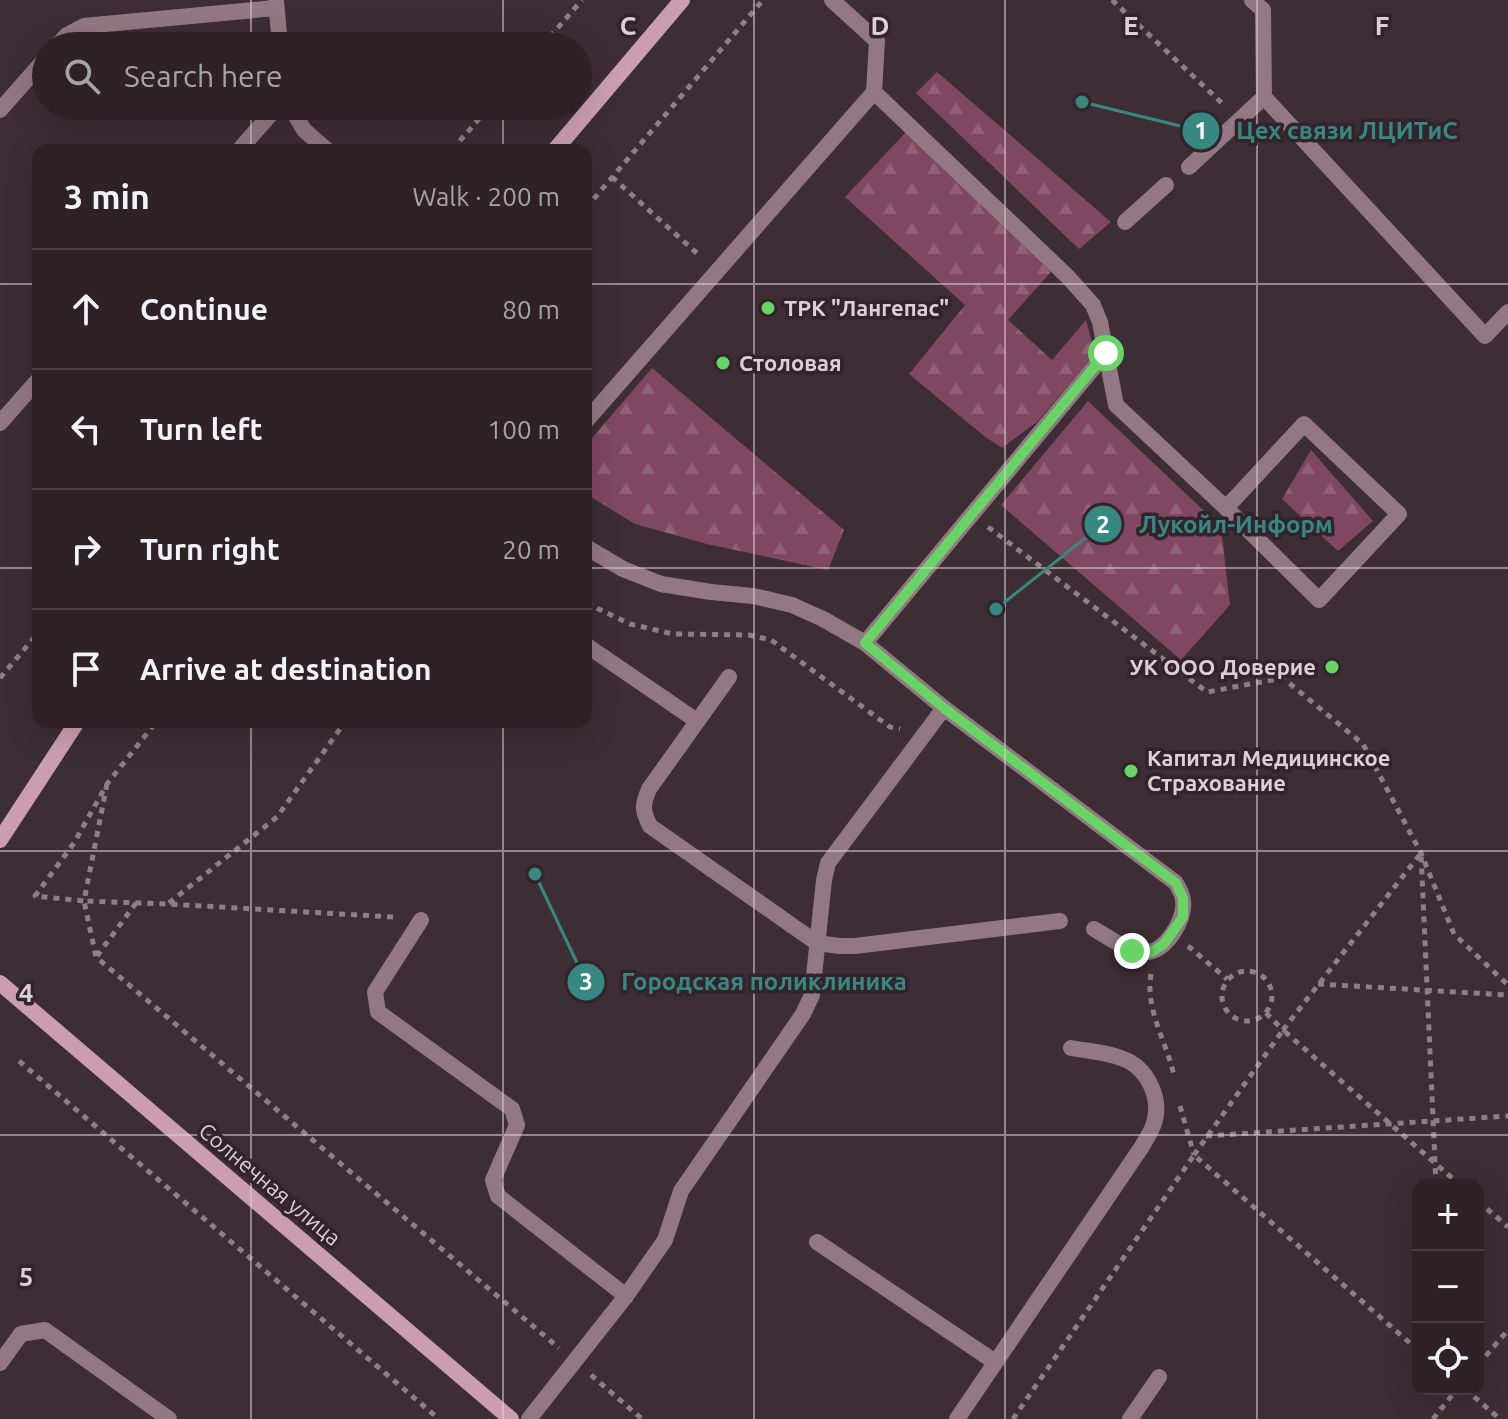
<!DOCTYPE html>
<meta charset="utf-8">
<style>
body{margin:0;font-family:Ubuntu,sans-serif;background:#362a2f;color:#f1f3f6}
.controls{position:absolute;right:24px;bottom:24px;display:grid;overflow:hidden;border-radius:16px;box-shadow:0 8px 32px #0002}
.controls button{width:72px;height:72px;display:grid;place-items:center;padding:0;border:0;border-bottom:2px solid #493f44;background:#2e2227;color:#f1f3f6;font:40px sans-serif}
.stop{position:absolute;width:24px;height:24px;margin:-18px;border:6px solid #68d465;border-radius:50%;background:#fff}
.stop.end{background:#68d465;border-color:#fff;box-shadow:0 2px 8px #0008}
.list{margin:0;padding:0;list-style:none}
h2{display:flex;justify-content:space-between;align-items:center;height:104px;margin:0;padding:0 32px;font-size:34px}
h2 small{font-size:26px;font-weight:400;color:#a7a4a7}
.list li{display:grid;grid-template-columns:52px 1fr auto;gap:24px;align-items:center;box-sizing:border-box;height:120px;padding:0 32px;border-top:2px solid #493f44}
.list b{display:block;font-size:30px;white-space:nowrap}
.list em{font-size:26px;font-style:normal;color:#a7a4a7}
.icon{flex:none;width:44px;height:44px;fill:none;stroke:currentColor;stroke-width:2;stroke-linecap:round;stroke-linejoin:round}
.map{position:relative;flex:none;width:1508px;height:1419px;overflow:hidden}
.search{position:absolute;background:#2e2227;box-shadow:0 8px 32px #0002;left:32px;top:32px;width:560px;height:88px;display:flex;align-items:center;gap:20px;box-sizing:border-box;padding:0 28px;border-radius:44px;color:#a7a4a7;font-size:30px}
.panel{position:absolute;background:#2e2227;box-shadow:0 8px 32px #0002;left:32px;top:144px;width:560px;height:584px;border-radius:16px}
.map>svg:first-child{display:block}
.forest{fill:url(#forest-firs)}
.lines{fill:none;stroke-linecap:round;stroke-linejoin:round}
.path{stroke:#8d8085;stroke-width:5;stroke-dasharray:6 6;stroke-linecap:butt}
.lane{stroke:#937782;stroke-width:16}
.street{stroke:#937782;stroke-width:16}
.secondary{stroke:#ca9eaf;stroke-width:16}
.route{stroke:#68d465;stroke-width:10}
.grid{fill:none;stroke:#dbd0d4;stroke-width:2;stroke-opacity:0.55}
.poi-dot{fill:#68d465;stroke:#33232a;stroke-width:3}
.labels{text-anchor:middle;stroke-width:7;stroke-linejoin:round;paint-order:stroke}
.poi-label{font-size:22px;font-weight:bold;fill:#dbd0d4;stroke:#33232a;text-anchor:start}
.street-label{font-size:22px;fill:#dbd0d4;stroke:#33232a}
.grid-label{font-size:26px;text-anchor:middle;font-weight:bold;fill:#dbd0d4;stroke:#33232a;stroke-width:7;stroke-linejoin:round;paint-order:stroke}
.leader{fill:none;stroke:#388882;stroke-width:3}
.callout-dot{fill:#388882;stroke:#33232a;stroke-width:3}
.mark-label{font-size:24px;text-anchor:middle;font-weight:bold;fill:#fff}
.callout-label{font-size:24px;text-anchor:middle;font-weight:bold;fill:#388882;stroke:#33232a;stroke-width:7;stroke-linejoin:round;paint-order:stroke}
</style>
<div class="map">
<svg width="1508" height="1419" viewBox="0 0 1508 1419">
<defs>
<pattern id="forest-firs" width="22" height="20" patternUnits="userSpaceOnUse" patternTransform="scale(2)"><rect width="22" height="20" fill="#7f4760"/><path d="M5 1l3.5 6h-7zM16 11l3.5 6h-7z" fill="#916076"/></pattern>
</defs>
<rect width="100%" height="100%" fill="#3d2d34"/>
<g class="forest">
<path d="M937 72 1111 222 1079 249 916 93Z"/>
<path d="M906 132 1051 272 1008 320 1052 360 1086 320 1095 354 1037 422 1002 448 984 436 909 374 965 305 845 197Z"/>
<path d="M652 368 844 530 828 570 707 544 635 524 586 494V445Z"/>
<path d="M1088 401 1221 527 1230 605 1181 660 1001 505Z"/>
<path d="M1311 450 1373 521 1338 551 1282 499Z"/>
</g>
<g class="lines">
<g class="path">
<path d="M1112 0 1225 106"/>
<path d="M542 46 582 0"/>
<path d="M452 150 490 106"/>
<path d="M612 177 701 257"/>
<path d="M586 208 763 0"/>
<path d="M988 527 1207 692 1283 678 1363 744 1421 853 1454 934 1508 985"/>
<path d="M586 603 630 624 673 634 749 635 771 640 890 727 900 729"/>
<path d="M0 678 38 633"/>
<path d="M107 784 84 901 35 896 74 843 107 784 156 722"/>
<path d="M169 903 277 817 345 722"/>
<path d="M393 917 168 904 84 901 96 957 559 1348"/>
<path d="M1188 946 1227 979"/>
<path d="M97 956 136 903"/>
<circle cx="1247" cy="996" r="25"/>
<path d="M1151 974C1145 1011 1167 1042 1174 1076"/>
<path d="M1318 984 1508 995"/>
<path d="M1266 1013 1283 1030 1421 853 1436 1185"/>
<path d="M19 1061 439 1419"/>
<path d="M1180 1106 1194 1155"/>
<path d="M1206 1136 1508 1116"/>
<path d="M1194 1155 1283 1030 1460 1185"/>
<path d="M1478 1201 1508 1227"/>
<path d="M1478 1365 1508 1330"/>
<path d="M591 1375 642 1419"/>
<path d="M1465 1389 1500 1419"/>
<path d="M1013 1419 1194 1155 1418 1350"/>
<path d="M1433 1419 1457 1389"/>
</g>
<g class="lane">
<path d="M832 0 877 41 874 92 1068 277 1093 305 1100 322 1116 405 1226 508 1319 600 1399 514 1304 424 1226 508"/>
<path d="M1252 0 1263 10 1264 97 1485 336 1508 312"/>
<path d="M57 46 67 35 84 26 276 8"/>
<path d="M0 110 46 58"/>
<path d="M1189 167 1264 97"/>
<path d="M1125 222 1166 185"/>
<path d="M586 421 874 92"/>
<path d="M586 547 623 569 661 584 711 592 753 596 792 605 823 619 865 643 944 708 1176 883C1179 889 1183 895 1183 901 1186 919 1165 953 1146 952 1127 952 1110 938 1094 929"/>
<path d="M865 643 1106 353"/>
<path d="M586 645 697 721"/>
<path d="M729 677 649 789C642 806 642 810 650 826L817 943 839 946H855L1060 921"/>
<path d="M421 920 375 992 378 1012 512 1109 517 1125 493 1180 498 1196 626 1296 529 1419"/>
<path d="M817 1242 995 1362"/>
<path d="M626 1296 665 1240 681 1191 803 1014 812 995 824 880 828 863 944 708"/>
<path d="M0 1363 21 1334 45 1330 169 1419"/>
<path d="M957 1419 1141 1148C1145 1141 1150 1134 1153 1126 1163 1100 1148 1067 1121 1058 1106 1052 1087 1051 1071 1048"/>
<path d="M1130 1419 1159 1377"/>
</g>
<g class="street">
<path d="M276 0 280 46"/>
<path d="M290 106 304 130 327 150"/>
<path d="M239 150 278 106"/>
<path d="M0 423 38 380"/>
</g>
<g class="secondary">
<path d="M555 150 682 0"/>
<path d="M0 840 77 722"/>
<path d="M0 983 511 1419"/>
</g>
</g>
<g class="lines">
<path class="route" d="M1106 353 865 643 944 708 1176 883 1183 898V917L1164 944 1150 953 1132 951"/>
</g>
<path class="grid" d="M251 0V46M503 0V46M754 0V1419M1005 0V1419M1257 0V1419M251 106V150M503 106V150M0 284H38M586 284H1508M0 568H38M586 568H1508M251 722V1419M503 722V1419M0 851H1508M0 1135H1508"/>
<g class="poi-dot">
<circle cx="768" cy="308" r="8"/>
<circle cx="723" cy="363" r="8"/>
<circle cx="1332" cy="667" r="8"/>
<circle cx="1131" cy="771" r="8"/>
</g>
<g class="labels">
<g class="poi-label">
<text x="784" y="316">ТРК "Лангепас"</text>
<text x="739" y="371">Столовая</text>
<text x="1316" y="675" text-anchor="end">УК ООО Доверие</text>
<text x="1147" y="766">Капитал Медицинское<tspan x="1147" dy="25">Страхование</tspan></text>
</g>
<g class="street-label">
<text transform="translate(270 1184) rotate(40)" y="8">Солнечная улица</text>
</g>
</g>
<g class="grid-label">
<text x="628" y="35">C</text>
<text x="880" y="35">D</text>
<text x="1131" y="35">E</text>
<text x="1382" y="35">F</text>
<text x="26" y="1002">4</text>
<text x="26" y="1286">5</text>
</g>
<path class="leader" d="M1082 102L1201 131M996 609L1103 524M535 874L586 982"/>
<g class="callout-dot">
<circle cx="1082" cy="102" r="8"/>
<circle cx="996" cy="609" r="8"/>
<circle cx="535" cy="874" r="8"/>
<circle cx="1201" cy="131" r="20"/>
<circle cx="1103" cy="524" r="20"/>
<circle cx="586" cy="982" r="20"/>
</g>
<g class="mark-label">
<text x="1201" y="139">1</text>
<text x="1103" y="533">2</text>
<text x="586" y="990">3</text>
</g>
<g class="callout-label">
<text x="1347" y="139">Цех связи ЛЦИТиС</text>
<text x="1236" y="533">Лукойл-Информ</text>
<text x="764" y="990">Городская поликлиника</text>
</g>
</svg>
<div class="controls">
<button>+</button>
<button>−</button>
<button><svg class="icon" aria-label="locate" viewBox="0 0 24 24"><circle cx="12" cy="12" r="6"/><path d="M12 2v4M12 18v4M2 12h4M18 12h4"/></svg></button>
</div>
<div class="stop" style="left:1106px;top:353px"></div>
<div class="stop end" style="left:1132px;top:951px"></div>
<div class="search"><svg class="icon" aria-label="search" viewBox="0 0 24 24"><circle cx="10" cy="10" r="6"/><path d="M15 15l6 6"/></svg>Search here</div>
<section class="panel">
<h2>3 min<small>Walk · 200 m</small></h2>
<ul class="list">
<li><svg class="icon" aria-label="ahead" viewBox="0 0 24 24"><path d="M12 20V5M6 11l6-6 6 6"/></svg><div><b>Continue</b></div><em>80 m</em></li>
<li><svg class="icon" aria-label="left" viewBox="0 0 24 24"><path d="M17 20v-9H6M10 6l-5 5 5 5"/></svg><div><b>Turn left</b></div><em>100 m</em></li>
<li><svg class="icon" aria-label="right" viewBox="0 0 24 24"><path d="M7 20v-9h11M14 6l5 5-5 5"/></svg><div><b>Turn right</b></div><em>20 m</em></li>
<li><svg class="icon" aria-label="arrive" viewBox="0 0 24 24"><path d="M6 21V4h12l-3 4 3 4H6"/></svg><div><b>Arrive at destination</b></div></li>
</ul>
</section>
</div>
